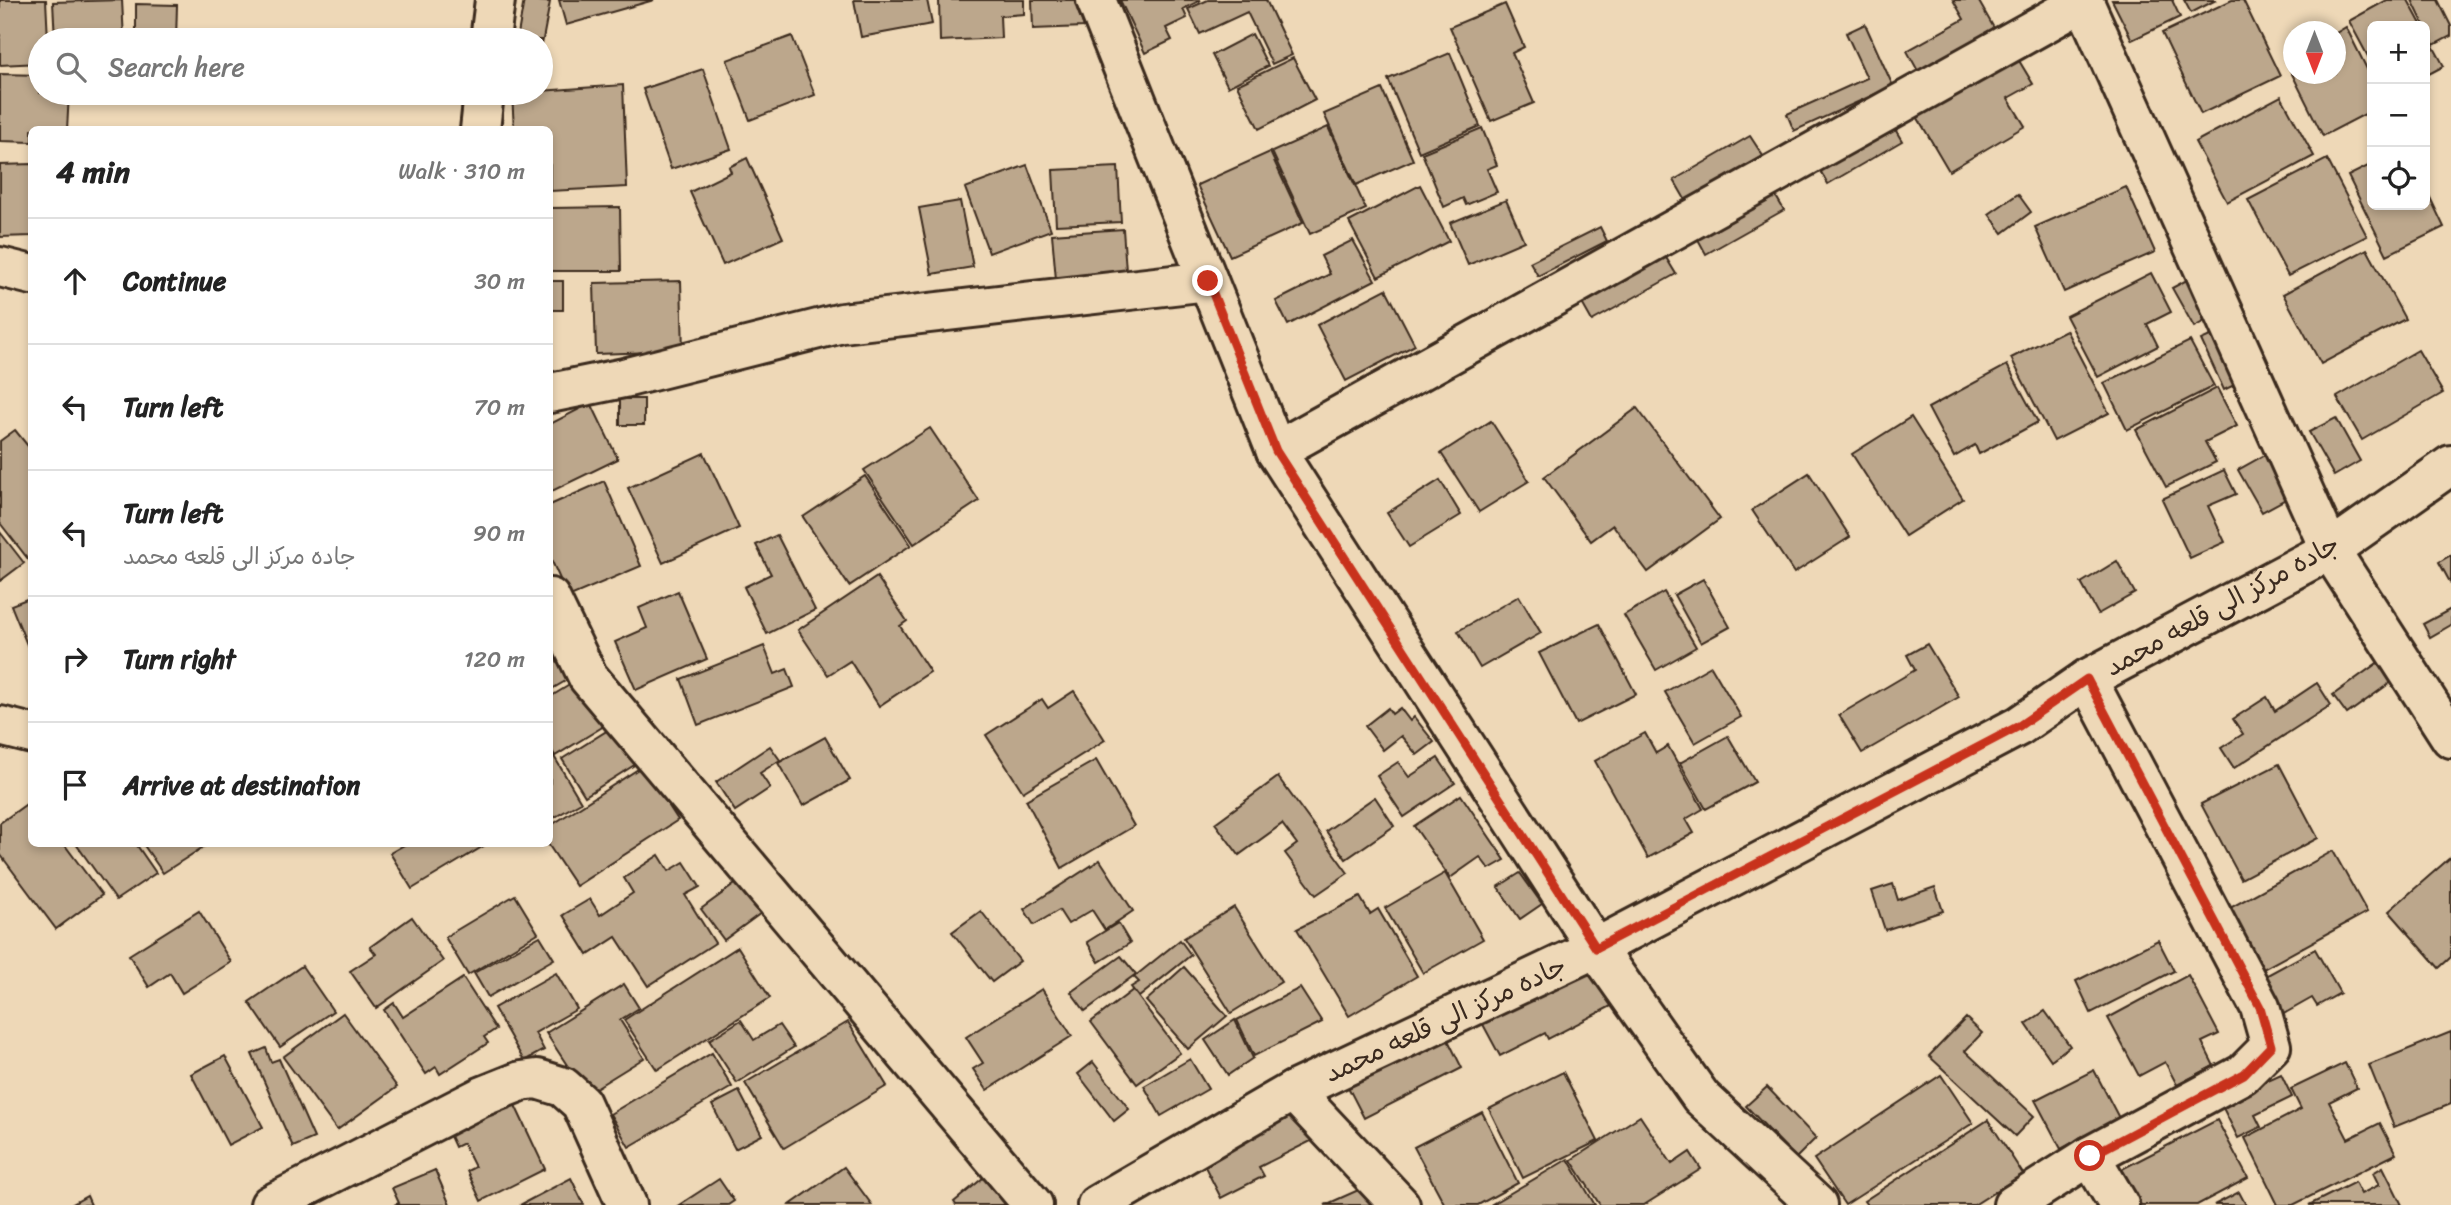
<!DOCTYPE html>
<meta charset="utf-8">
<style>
body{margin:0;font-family:Sriracha,"Playpen Sans Arabic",sans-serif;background:#f6f6f6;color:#222}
.controls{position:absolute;right:21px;top:21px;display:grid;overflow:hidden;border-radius:10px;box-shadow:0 4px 10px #0003}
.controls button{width:63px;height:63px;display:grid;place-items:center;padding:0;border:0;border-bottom:2px solid #e0e0e0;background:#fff;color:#222;font:35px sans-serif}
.compass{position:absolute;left:2283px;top:21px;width:63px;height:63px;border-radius:50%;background:#fff;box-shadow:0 4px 10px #0003;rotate:180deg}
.stop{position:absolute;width:21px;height:21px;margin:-16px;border:5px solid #c8321e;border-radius:50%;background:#fff}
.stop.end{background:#c8321e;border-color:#fff;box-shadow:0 2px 7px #0008}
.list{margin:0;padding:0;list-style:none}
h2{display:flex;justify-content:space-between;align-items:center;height:91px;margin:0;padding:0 28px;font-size:30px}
h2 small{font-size:23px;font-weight:400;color:#767676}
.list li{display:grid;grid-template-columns:46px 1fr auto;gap:21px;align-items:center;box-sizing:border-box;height:126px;padding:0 28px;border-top:2px solid #e0e0e0}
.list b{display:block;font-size:26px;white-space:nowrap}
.list p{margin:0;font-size:23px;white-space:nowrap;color:#767676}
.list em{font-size:23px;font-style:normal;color:#767676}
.icon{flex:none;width:38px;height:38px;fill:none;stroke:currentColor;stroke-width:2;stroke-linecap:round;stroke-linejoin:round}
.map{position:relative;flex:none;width:2451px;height:1205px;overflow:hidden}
.search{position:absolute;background:#fff;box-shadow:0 4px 10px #0003;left:28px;top:28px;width:525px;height:77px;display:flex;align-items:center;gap:18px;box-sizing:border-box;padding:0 24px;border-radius:38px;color:#767676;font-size:26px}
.panel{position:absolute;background:#fff;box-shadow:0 4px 10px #0003;left:28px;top:126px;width:525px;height:721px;border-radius:10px}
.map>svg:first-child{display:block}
.building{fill:#bca78c;stroke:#3b2a1e;stroke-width:2}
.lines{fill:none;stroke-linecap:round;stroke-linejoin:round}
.street-casing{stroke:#3b2a1e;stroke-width:44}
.secondary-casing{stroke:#3b2a1e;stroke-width:44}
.street{stroke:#eed8b7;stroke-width:38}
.secondary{stroke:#eed8b7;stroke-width:38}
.route{stroke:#c8321e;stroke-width:9}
.labels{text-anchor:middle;stroke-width:6;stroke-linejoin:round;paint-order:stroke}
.street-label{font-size:26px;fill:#3b2a1e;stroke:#eed8b7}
</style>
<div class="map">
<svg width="2451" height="1205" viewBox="0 0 2451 1205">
<rect width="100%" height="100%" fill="#eed8b7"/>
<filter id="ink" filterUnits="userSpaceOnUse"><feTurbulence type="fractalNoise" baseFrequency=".0143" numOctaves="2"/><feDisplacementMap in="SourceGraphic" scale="14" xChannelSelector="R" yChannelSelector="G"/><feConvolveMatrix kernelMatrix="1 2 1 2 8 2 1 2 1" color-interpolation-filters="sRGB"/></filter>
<g filter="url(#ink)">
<g class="building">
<path d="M0 0H46L48 40H40V63L0 65Z"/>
<path d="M122 0 124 40H55L53 2Z"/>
<path d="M524 0 550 2 541 50V40H517Z"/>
<path d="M559 0H654L566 25Z"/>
<path d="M854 0H927L932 24 861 37Z"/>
<path d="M939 0H1024V14L1000 16 1001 38 940 41Z"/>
<path d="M1032 0H1074L1084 27 1033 29Z"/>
<path d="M1120 0H1201L1183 9 1187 18 1166 28 1172 40 1145 53Z"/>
<path d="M1208 0H1266L1292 55 1272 64 1247 12 1200 34 1188 9Z"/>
<path d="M1953 0H1978L1994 28 1918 71 1907 51 1964 19Z"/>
<path d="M2112 0H2172L2180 17 2132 40Z"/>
<path d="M2184 0H2216L2191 13Z"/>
<path d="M2232 0H2243L2280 76 2201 114 2162 33Z"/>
<path d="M2387 0H2408L2422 26H2372V64L2349 21Z"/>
<path d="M2412 0H2438L2451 26V36L2434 45Z"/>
<path d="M136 4 177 5 176 40H136Z"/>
<path d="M1505 4 1524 47 1512 53 1534 103 1491 121 1450 27Z"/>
<path d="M1865 24 1893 86 1794 131 1787 114 1867 78 1846 33Z"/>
<path d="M2346 27 2372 79V122L2365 114 2323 136 2284 58 2294 53V74H2336V33Z"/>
<path d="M2425 31 2444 66 2425 76Z"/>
<path d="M1252 34 1268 66 1228 87 1212 55Z"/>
<path d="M792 36 815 95 750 120 727 60Z"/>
<path d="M2012 49 2033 84 2008 98 2025 126 1949 171 1912 108Z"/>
<path d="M1450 53 1480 126 1419 152 1388 79Z"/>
<path d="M1293 58 1315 100 1259 129 1237 85Z"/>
<path d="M703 69 731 149 671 169 643 89Z"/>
<path d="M0 74 40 75V93H69L67 130H32V142L0 141Z"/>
<path d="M623 85 627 187 550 191V130H514L512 93Z"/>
<path d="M1382 89 1413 160 1356 185 1324 114Z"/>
<path d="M2281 96 2314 156 2227 202 2195 142Z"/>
<path d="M1892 124 1902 141 1828 184 1818 167Z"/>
<path d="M1328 127 1366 209 1310 234 1272 152Z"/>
<path d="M1482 128 1497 165 1487 169 1497 192 1466 205 1463 198 1444 207 1422 153Z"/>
<path d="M1750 136 1763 156 1686 201 1674 180Z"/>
<path d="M1270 152 1303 223 1230 256 1197 185Z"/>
<path d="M747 158 783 238 723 265 690 192 731 172 729 167Z"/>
<path d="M2327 159 2367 236 2288 276 2248 200Z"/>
<path d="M32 164V236L0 237V165Z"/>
<path d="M2372 164V205H2425V187L2444 227 2387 255 2348 176Z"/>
<path d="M1027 165 1051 230 989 253 965 188Z"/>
<path d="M1118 167 1121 222 1056 225 1053 170Z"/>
<path d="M1420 185 1449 241 1378 277 1349 222Z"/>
<path d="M2126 187 2155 252 2064 292 2035 227Z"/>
<path d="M1771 188 1784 210 1706 254 1694 232Z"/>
<path d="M2018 194 2031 212 2003 233 1989 214Z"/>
<path d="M1506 200 1524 241 1468 265 1450 223Z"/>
<path d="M960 201 973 267 932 274 919 208Z"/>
<path d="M620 207 621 271H550V208Z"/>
<path d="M1600 227 1607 241 1538 276 1530 262Z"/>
<path d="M1123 229 1127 285 1057 291 1052 234Z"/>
<path d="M1353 240 1375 280 1288 325 1276 301 1330 274 1321 256Z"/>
<path d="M2367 249 2405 319 2321 364 2283 294Z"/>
<path d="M1662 251 1676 274 1592 321 1579 298Z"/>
<path d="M2151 273 2171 312 2147 324 2158 346 2098 377 2066 316Z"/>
<path d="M2196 275 2217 314 2194 327 2172 288Z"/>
<rect x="550" y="281" width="13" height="29"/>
<path d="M681 281 683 351 596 354 594 283Z"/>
<path d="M1386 289 1415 345 1346 381 1317 325Z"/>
<path d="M2226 329 2249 378 2224 390 2201 340Z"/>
<path d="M2066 330 2109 413 2054 441 2011 358Z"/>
<path d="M2190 341 2214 386 2127 430 2104 383Z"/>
<path d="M2418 350 2443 393 2362 440 2337 397Z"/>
<path d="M2007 365 2038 422 1979 454 1975 445 1954 457 1928 408Z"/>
<path d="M2217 388 2237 426 2205 442 2216 462 2166 487 2136 430Z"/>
<rect x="620" y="399" width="24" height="26"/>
<path d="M591 403 618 459 550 492V424Z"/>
<path d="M1637 408 1720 519 1648 572 1613 525 1591 541 1544 477Z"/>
<path d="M1911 417 1963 499 1905 536 1852 454Z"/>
<path d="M2336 418 2360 461 2334 476 2309 432Z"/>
<path d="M1491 421 1529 481 1479 512 1441 453Z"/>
<path d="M930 428 979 501 914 544 864 470Z"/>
<path d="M15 430 32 451V564L0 523V441Z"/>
<path d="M2279 447 2302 490 2262 512 2238 470Z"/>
<path d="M704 453 739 528 663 563 628 488Z"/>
<path d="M2224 470 2236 494 2208 506 2225 542 2190 558 2162 499Z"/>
<path d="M1809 473 1850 537 1794 573 1752 510Z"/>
<path d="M865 476 911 545 849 586 803 517Z"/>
<path d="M1440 480 1461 515 1409 547 1387 513Z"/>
<path d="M604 481 641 566 568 597 550 557V505Z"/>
<path d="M0 532 24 563 0 581Z"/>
<path d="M777 535 815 610 767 634 744 587 771 574 756 545Z"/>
<path d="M2451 555V584L2439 562Z"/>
<path d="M2117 561 2135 593 2098 614 2081 583Z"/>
<path d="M877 577 907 621 900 626 930 672 879 706 850 661 828 675 798 630Z"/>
<path d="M1703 579 1730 627 1701 643 1674 595Z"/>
<path d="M678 591 707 659 636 690 615 642 647 628 639 608Z"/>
<path d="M1664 592 1696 647 1656 670 1624 615Z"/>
<path d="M1519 596 1541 633 1480 668 1458 631Z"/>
<path d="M32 597V657L11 605Z"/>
<path d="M2451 609V625L2430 637 2423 624Z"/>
<path d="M1599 624 1636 694 1576 724 1539 653Z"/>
<path d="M1927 644 1959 697 1862 753 1839 715 1915 670 1907 655Z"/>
<path d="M550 645 569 679 550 690Z"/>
<path d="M764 646 775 674 787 669 794 687 698 725 681 679Z"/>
<path d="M2387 656 2401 675 2347 714 2333 695Z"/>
<path d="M1711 666 1741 717 1695 743 1665 692Z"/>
<path d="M576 681 604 726 555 756 550 747V697Z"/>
<path d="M2317 683 2331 705 2234 768 2221 748 2243 734 2233 719 2267 697 2275 711Z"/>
<path d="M1074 691 1105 740 1023 792 986 735 1042 699 1048 708Z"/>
<path d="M1388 708 1392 714 1400 708 1410 721 1414 717 1434 742 1417 755 1401 736 1383 750 1365 726Z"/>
<path d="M613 727 636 764 585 796 562 759Z"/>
<path d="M1645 733 1656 753 1668 746 1703 809 1686 819 1694 833 1648 858 1595 761Z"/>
<path d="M1728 736 1755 782 1706 809 1680 763Z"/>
<path d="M825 737 850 780 803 806 778 763Z"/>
<path d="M770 746 780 760 760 773 770 788 735 811 716 782Z"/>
<path d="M552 753 581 802 550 820V755Z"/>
<path d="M1438 758 1455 783 1404 817 1377 776 1398 762 1409 777Z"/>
<path d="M1096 760 1134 826 1062 868 1026 800Z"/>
<path d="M2279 764 2318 838 2241 879 2201 804Z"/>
<path d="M643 766 678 820 576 886 548 844 550 826Z"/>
<path d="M1278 777 1348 873 1316 895 1285 853 1297 844 1282 824 1239 855 1215 823Z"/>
<path d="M1461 795 1505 860 1489 869 1480 857 1450 878 1414 826Z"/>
<path d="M1375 797 1394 826 1346 859 1326 831Z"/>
<path d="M32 800V844H64L102 895 56 929 0 854V823Z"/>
<path d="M76 844H136L156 873 116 900Z"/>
<path d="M143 844H208L163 873Z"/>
<path d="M406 844H487L412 889 390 853Z"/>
<path d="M2333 851 2367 912 2256 973 2223 912Z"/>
<path d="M659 855 669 871 684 862 700 887 685 895 715 943 648 986 616 937 588 955 563 915 590 899 600 915 633 893 624 878Z"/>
<path d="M2451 857V957L2439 968 2389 911Z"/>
<path d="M1100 860 1133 911 1105 930 1092 910 1068 924 1059 910 1034 925 1024 909Z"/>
<path d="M1445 873 1483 939 1423 973 1385 908Z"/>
<path d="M1520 873 1542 904 1520 919 1498 887Z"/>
<path d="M738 882 761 913 724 940 701 909Z"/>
<path d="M1893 884 1898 900 1935 887 1943 911 1885 930 1872 891Z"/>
<path d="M515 895 538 933 468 975 445 937Z"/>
<path d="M1360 897 1370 914 1378 909 1417 976 1349 1016 1297 929Z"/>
<path d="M1234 907 1281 982 1231 1013 1184 938Z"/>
<path d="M199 911 231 962 182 993 170 973 149 987 129 955Z"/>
<path d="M981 911 1020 961 992 982 952 932Z"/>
<path d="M412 917 443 961 376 1008 350 971 376 954 370 947Z"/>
<path d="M1118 923 1130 943 1099 962 1087 942Z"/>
<path d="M540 936 554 959 488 997 474 973Z"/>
<path d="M1180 940 1191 955 1139 997 1131 987 1139 982 1134 977Z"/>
<path d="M2158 940 2174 971 2091 1013 2076 981Z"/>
<path d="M738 947 770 998 657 1070 624 1020Z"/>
<path d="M2315 949 2340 993 2317 1006 2312 998 2280 1016 2260 979Z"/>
<path d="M1121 956 1136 974 1085 1011 1071 992Z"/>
<path d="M1591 959 1615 1004 1548 1039 1545 1033 1500 1056 1479 1017Z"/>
<path d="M302 966 333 1011 280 1047 249 1002Z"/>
<path d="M1184 967 1227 1016 1188 1049 1146 1001Z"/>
<path d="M556 973 577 1009 535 1033 544 1050 524 1061 494 1008Z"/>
<path d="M2188 975 2219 1034 2202 1042 2214 1066 2177 1085 2165 1062 2139 1076 2108 1018Z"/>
<path d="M463 978 496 1029 484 1037 488 1043 440 1074 436 1067 426 1074 384 1010 394 1003 403 1017Z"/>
<path d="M624 984 639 1008 620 1020 644 1058 586 1094 546 1033Z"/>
<path d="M1300 988 1322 1022 1254 1056 1237 1020Z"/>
<path d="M1042 989 1072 1036 987 1090 973 1069 983 1063 966 1037Z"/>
<path d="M1133 990 1180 1053 1137 1084 1091 1022Z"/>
<path d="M2045 1011 2070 1046 2051 1060 2026 1024Z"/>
<path d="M343 1013 397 1087 337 1130 283 1057Z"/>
<path d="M1966 1018 1982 1033 1965 1051 2034 1116 2015 1136 1929 1056Z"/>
<path d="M741 1020 754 1040 779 1025 794 1047 737 1083 709 1040Z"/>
<path d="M1235 1020 1253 1058 1228 1075 1205 1040Z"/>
<path d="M848 1022 887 1086 784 1148 745 1083Z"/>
<path d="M2451 1032V1104L2394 1127 2369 1065Z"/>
<path d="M1446 1036 1462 1068 1364 1118 1347 1085Z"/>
<path d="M266 1048 271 1062 279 1059 314 1138 293 1147 252 1054Z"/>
<path d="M712 1053 732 1087 629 1147 610 1114Z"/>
<path d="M225 1056 263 1127 228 1145 191 1074Z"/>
<path d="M1190 1059 1208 1089 1161 1116 1144 1086Z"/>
<path d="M1093 1062 1129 1109 1114 1121 1078 1074Z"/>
<path d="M2345 1063 2357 1088 2329 1102 2348 1139 2380 1123 2396 1154 2293 1205H2278L2245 1138 2301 1109 2291 1089Z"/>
<path d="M2094 1070 2119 1118 2061 1149 2035 1100Z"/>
<path d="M1563 1072 1598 1141 1523 1178 1489 1109Z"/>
<path d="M2281 1074 2292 1097 2255 1115 2261 1127 2238 1138 2220 1102Z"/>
<path d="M1941 1075 1973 1123 1845 1205 1814 1159Z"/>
<path d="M1767 1087 1816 1138 1796 1158 1746 1106Z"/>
<path d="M739 1091 762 1135 735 1149 712 1105Z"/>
<path d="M514 1103 545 1169 481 1201 467 1171 475 1167 463 1143 455 1147 449 1134Z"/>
<path d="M1296 1104 1313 1140 1259 1167 1264 1176 1221 1198 1198 1153Z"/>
<path d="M1482 1112 1518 1183 1478 1205H1445L1414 1147Z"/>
<path d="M1640 1116 1672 1164 1690 1152 1701 1169 1644 1205H1600L1571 1160Z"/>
<path d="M1988 1120 2023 1174 1974 1205H1867L1864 1201Z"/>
<path d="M2217 1120 2248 1178 2197 1205H2141L2122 1169Z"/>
<path d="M1568 1159 1595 1205 1492 1204Z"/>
<path d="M844 1167 872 1205H790Z"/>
<path d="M2383 1167 2402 1205H2309L2355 1182 2361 1194 2379 1185 2373 1173Z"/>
<path d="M435 1170 450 1205H394L399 1203 392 1188Z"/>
<path d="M989 1173 1015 1205H956L954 1202Z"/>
<path d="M571 1178 584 1205H520Z"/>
<path d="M719 1179 734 1201 728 1205H679Z"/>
<path d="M1365 1187 1373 1205H1325Z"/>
<path d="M2239 1192 2246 1205H2214Z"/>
<path d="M87 1196 91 1205H71Z"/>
</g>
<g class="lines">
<g class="street-casing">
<g id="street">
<path d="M1096 0 1276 451 1596 948 1701 1097 1817 1205"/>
<path d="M2083 0 2330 550 2451 738"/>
<path d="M490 40 495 0"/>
<path d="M480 130 484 93"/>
<path d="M0 267 32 275"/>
<path d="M550 393 624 378 842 323 1208 281"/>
<path d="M1276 451 2083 2"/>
<path d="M550 598 588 677 1033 1205"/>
<path d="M0 726 32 734"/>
<path d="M1293 1091 1400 1205"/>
<path d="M2090 1156 2119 1205"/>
<path d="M270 1205 481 1097 521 1081 537 1079 563 1087 581 1103 627 1205"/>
<path d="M2013 1205 2090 1156 2243 1074 2271 1046 2260 1007 2087 679"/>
</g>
</g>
<g class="secondary-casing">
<path id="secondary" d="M1097 1205 1293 1091 1596 948 2019 726 2087 679 2330 550 2451 465"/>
</g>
<use href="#street" class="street"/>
<use href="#secondary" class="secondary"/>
</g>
</g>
<g class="lines" filter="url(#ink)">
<path class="route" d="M1208 281 1276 451 1596 948 2019 726 2087 679 2260 1007 2271 1046 2244 1074 2090 1156"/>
</g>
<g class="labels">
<g class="street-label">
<text transform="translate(2222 605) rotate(-29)" y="9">جاده مرکز الی قلعه محمد</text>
<text transform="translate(1445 1019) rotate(-25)" y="9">جاده مرکز الی قلعه محمد</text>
</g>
</g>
</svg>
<div class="controls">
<button>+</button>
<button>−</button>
<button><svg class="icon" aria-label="locate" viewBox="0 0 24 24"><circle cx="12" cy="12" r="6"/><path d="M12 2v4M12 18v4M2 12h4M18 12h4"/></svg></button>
</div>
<svg class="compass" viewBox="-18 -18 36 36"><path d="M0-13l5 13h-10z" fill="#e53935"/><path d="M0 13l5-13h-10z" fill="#767676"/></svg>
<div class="stop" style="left:2090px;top:1156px"></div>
<div class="stop end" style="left:1208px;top:281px"></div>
<div class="search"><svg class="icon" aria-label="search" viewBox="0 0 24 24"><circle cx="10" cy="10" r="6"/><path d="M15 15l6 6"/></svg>Search here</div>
<section class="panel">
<h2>4 min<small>Walk · 310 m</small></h2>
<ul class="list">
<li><svg class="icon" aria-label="ahead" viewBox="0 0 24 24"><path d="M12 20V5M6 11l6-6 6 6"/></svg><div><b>Continue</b></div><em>30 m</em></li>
<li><svg class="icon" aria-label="left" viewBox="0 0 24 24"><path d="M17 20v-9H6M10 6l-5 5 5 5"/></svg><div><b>Turn left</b></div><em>70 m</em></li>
<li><svg class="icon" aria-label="left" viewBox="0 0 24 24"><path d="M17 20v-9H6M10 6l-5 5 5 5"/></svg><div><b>Turn left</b><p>جاده مرکز الی قلعه محمد</p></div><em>90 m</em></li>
<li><svg class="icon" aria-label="right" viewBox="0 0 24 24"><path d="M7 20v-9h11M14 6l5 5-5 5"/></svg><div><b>Turn right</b></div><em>120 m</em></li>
<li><svg class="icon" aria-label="arrive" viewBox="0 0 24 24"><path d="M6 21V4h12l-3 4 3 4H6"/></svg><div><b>Arrive at destination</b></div></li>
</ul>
</section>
</div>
